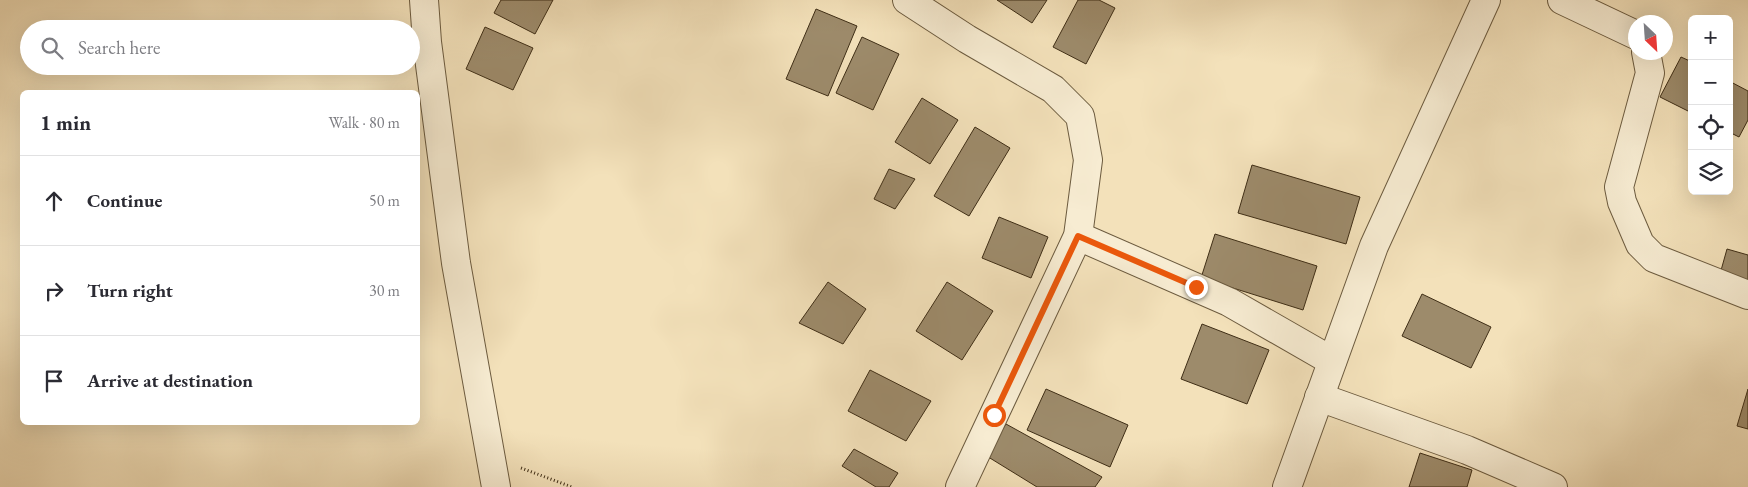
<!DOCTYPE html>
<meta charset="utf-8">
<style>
body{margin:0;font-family:"EB Garamond",serif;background:#f2f2f3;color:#2b2b33}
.controls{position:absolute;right:15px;top:15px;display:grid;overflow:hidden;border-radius:8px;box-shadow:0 5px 20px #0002}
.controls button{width:45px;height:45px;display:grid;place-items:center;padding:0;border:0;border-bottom:1px solid #e1e1e2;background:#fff;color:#2b2b33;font:25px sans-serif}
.compass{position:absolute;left:1628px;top:15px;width:45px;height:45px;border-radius:50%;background:#fff;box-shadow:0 5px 20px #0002;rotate:155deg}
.stop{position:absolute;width:15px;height:15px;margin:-11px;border:4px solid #ea580c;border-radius:50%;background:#fff}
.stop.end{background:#ea580c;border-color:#fff;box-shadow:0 1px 5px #0008}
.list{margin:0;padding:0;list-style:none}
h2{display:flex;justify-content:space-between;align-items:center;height:65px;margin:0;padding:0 20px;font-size:21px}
h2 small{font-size:16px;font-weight:400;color:#7c7c81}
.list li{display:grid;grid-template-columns:32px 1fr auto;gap:15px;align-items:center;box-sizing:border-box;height:90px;padding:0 20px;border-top:1px solid #e1e1e2}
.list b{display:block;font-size:19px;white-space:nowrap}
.list em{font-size:16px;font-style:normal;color:#7c7c81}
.icon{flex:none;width:28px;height:28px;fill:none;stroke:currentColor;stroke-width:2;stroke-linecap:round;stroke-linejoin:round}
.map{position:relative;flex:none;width:1748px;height:487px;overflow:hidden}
.search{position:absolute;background:#fff;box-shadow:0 5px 20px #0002;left:20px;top:20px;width:400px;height:55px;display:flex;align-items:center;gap:12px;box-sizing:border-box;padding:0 18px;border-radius:28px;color:#7c7c81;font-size:19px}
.panel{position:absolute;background:#fff;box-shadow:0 5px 20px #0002;left:20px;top:90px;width:400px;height:335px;border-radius:8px}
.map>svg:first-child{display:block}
.building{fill:#9d8b6b;stroke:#3f2e16}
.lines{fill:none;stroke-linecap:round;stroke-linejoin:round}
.minor-casing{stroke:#6c5b3f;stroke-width:30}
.path{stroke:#3f2e16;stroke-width:3;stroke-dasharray:1 2.5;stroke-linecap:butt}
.minor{stroke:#f7ecd2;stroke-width:28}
.route{stroke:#ea580c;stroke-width:6}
</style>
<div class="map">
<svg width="1748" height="487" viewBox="0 0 1748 487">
<rect width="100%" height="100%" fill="#f3e1ba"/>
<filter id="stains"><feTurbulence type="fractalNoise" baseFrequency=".004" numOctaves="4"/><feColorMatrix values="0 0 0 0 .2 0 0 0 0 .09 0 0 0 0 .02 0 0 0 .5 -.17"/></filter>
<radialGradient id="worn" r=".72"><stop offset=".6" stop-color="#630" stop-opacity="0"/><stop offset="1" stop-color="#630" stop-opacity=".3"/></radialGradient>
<g class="building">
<path d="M501 0H553L535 34 494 13Z"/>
<path d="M997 0H1047L1032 23Z"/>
<path d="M1078 0H1099L1115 8 1086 64 1053 47Z"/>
<path d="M816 9 857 26 828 96 786 79Z"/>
<path d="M485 27 533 48 513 90 466 69Z"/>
<path d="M862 37 899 54 873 110 836 93Z"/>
<path d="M1681 57 1692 62V113L1660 97Z"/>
<path d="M1729 81 1748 91V120L1739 137 1729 132Z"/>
<path d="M922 98 958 120 930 164 895 142Z"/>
<path d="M975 127 1010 148 969 216 934 196Z"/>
<path d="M1252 165 1360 197 1346 244 1238 213Z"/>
<path d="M889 169 915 179 895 209 874 199Z"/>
<path d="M999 217 1048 237 1031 278 982 258Z"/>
<path d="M1215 234 1317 266 1303 310 1201 278Z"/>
<path d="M1727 249 1748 255V282L1720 274Z"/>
<path d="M828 282 866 309 843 344 799 323Z"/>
<path d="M947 282 993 311 962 360 916 331Z"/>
<path d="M1422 294 1491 327 1471 368 1402 336Z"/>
<path d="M1202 324 1269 350 1247 404 1181 379Z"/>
<path d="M870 370 931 401 906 441 848 411Z"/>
<path d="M1046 389 1128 425 1110 467 1027 430Z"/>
<path d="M1748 389V429L1737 426Z"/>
<path d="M1006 424 1102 477 1095 487H1037L985 455Z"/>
<path d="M854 449 898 473 889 487H876L842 466Z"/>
<path d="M1420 453 1472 470 1467 487H1409Z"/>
</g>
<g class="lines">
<g class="minor-casing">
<g id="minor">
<path d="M424 0 427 42 456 263 496 487"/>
<path d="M907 0 967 39 1053 89 1080 116 1088 160 1078 236 960 487"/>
<path d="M1562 0 1636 35"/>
<path d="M1646 52 1650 73 1619 187 1622 202 1640 244 1654 258 1748 295"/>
<path d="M1078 236 1229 302 1332 361"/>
<path d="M1319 397 1467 450 1553 487"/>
<path d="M1287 487 1374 246 1486 0"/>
</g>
</g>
<path class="path" d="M521 468 572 487"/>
<use href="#minor" class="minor"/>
</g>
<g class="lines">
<path class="route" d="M994 415 1078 236 1196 287"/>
</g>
<rect width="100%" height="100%" filter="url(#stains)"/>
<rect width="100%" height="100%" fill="url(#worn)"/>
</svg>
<div class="controls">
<button>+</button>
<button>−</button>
<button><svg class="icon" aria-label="locate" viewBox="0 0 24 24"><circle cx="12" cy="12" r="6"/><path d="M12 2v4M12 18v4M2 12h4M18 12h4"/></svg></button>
<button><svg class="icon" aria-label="layers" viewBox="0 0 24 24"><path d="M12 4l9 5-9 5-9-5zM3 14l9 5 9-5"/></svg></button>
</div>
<svg class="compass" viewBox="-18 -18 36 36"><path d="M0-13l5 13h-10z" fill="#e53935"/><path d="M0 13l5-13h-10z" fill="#7c7c81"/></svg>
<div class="stop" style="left:994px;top:415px"></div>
<div class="stop end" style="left:1196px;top:287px"></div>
<div class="search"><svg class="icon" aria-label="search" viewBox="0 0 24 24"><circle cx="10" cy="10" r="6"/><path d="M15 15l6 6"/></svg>Search here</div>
<section class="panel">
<h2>1 min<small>Walk · 80 m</small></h2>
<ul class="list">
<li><svg class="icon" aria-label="ahead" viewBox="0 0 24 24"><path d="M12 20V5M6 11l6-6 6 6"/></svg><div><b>Continue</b></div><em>50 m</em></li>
<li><svg class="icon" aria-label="right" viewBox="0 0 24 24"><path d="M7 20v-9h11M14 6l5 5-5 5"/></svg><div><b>Turn right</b></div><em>30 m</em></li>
<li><svg class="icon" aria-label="arrive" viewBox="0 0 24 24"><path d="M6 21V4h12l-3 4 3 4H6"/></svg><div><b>Arrive at destination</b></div></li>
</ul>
</section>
</div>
